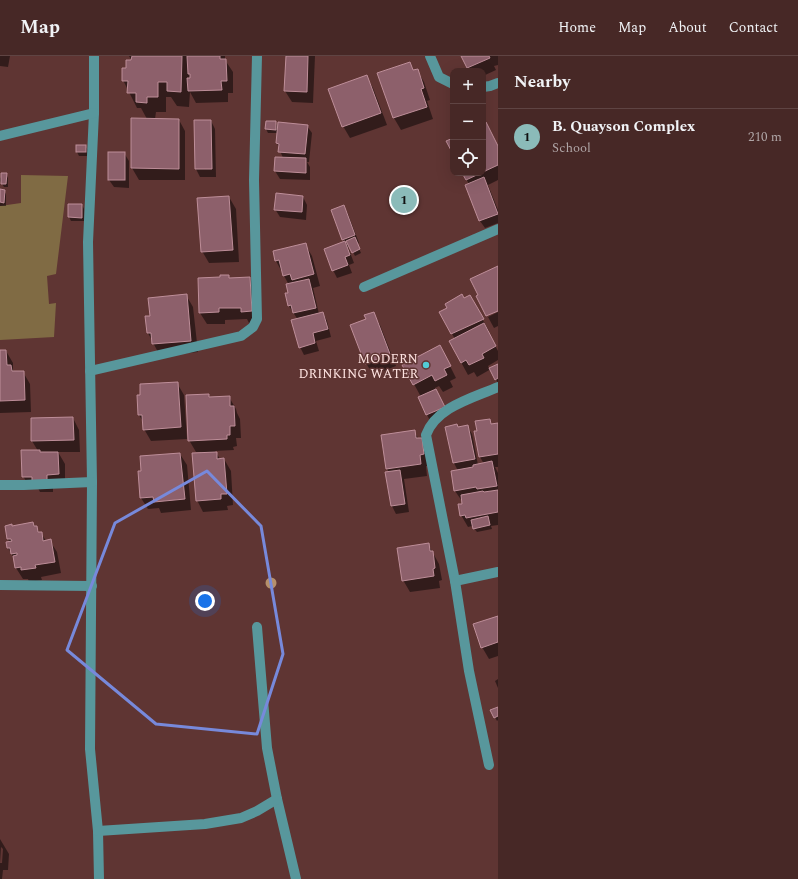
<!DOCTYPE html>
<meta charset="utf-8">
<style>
body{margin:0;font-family:Spectral,serif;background:#513432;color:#f1f3f6}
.controls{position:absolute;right:12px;top:12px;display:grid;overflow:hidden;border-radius:8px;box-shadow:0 4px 16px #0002}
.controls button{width:36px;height:36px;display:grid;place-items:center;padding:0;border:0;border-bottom:1px solid #5f4443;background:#472826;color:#f1f3f6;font:20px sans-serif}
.you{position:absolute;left:205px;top:545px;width:14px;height:14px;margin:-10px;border:3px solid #fff;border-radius:50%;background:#1a73e8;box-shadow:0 0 0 6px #1a73e833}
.badge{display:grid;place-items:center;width:26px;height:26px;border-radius:50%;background:#8bbbb9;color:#111;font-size:13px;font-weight:700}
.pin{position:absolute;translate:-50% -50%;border:2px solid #fff;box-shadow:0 1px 4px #0006}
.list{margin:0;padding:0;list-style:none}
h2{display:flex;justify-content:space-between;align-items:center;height:52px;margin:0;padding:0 16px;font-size:17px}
h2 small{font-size:13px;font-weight:400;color:#b0a6a7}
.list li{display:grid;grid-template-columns:26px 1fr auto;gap:12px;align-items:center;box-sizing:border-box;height:56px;padding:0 16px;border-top:1px solid #5f4443}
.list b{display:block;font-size:15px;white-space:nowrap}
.list p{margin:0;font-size:13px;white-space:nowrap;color:#b0a6a7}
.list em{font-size:13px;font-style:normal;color:#b0a6a7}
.icon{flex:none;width:22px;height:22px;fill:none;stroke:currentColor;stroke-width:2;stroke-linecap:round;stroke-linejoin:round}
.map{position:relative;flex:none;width:498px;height:823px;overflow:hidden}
header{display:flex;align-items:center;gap:24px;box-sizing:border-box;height:56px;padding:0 20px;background:#472826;border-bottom:1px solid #5f4443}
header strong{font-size:19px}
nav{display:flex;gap:22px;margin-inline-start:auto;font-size:14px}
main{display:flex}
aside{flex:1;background:#472826}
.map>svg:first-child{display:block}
.green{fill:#806b44}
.shadow{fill:#0007;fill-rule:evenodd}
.building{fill:#8d606b;stroke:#be8e99}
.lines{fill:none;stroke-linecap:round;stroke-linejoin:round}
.minor{stroke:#58979c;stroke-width:10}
.tree{fill:#b6906b}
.marked{fill:none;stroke:#7789db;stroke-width:3;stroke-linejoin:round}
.poi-dot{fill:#52ccd6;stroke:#5f3533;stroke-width:1.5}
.labels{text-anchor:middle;stroke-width:3;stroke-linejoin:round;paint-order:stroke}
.poi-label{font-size:13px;fill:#fde2e0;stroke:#5f3533;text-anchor:end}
</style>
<header>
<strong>Map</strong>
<nav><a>Home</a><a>Map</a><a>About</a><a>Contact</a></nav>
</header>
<main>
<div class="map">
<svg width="498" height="823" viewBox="0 0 498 823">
<rect width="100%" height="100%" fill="#5f3533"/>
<path class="green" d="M21 119 68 120 56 218 47 220 49 248 56 247 54 281 0 284V150L21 147Z"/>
<g class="shadow">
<path d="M0 0H10L8 11 0 10Z"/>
<path d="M129 0H225V4L233 16V37H228V46L196 47 190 36 189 51 177 50 171 41H166V56H156L155 63 179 64 185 75V124H139L132 112V63H147L141 52H137L123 24 132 5Z"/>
<path d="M287 0H315L313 47 292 46 285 35Z"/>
<path d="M462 0H498V9L494 10 496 14 483 20V15H469Z"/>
<path d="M409 7 414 15 417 14 424 26 430 44 427 45 433 63 401 74 394 62 378 17Z"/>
<path d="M366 20 373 32 387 69 350 82 343 70Z"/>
<path d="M211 65 215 73 216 121H200L196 113Z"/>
<path d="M267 66H275L278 71 307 70 312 77 309 106H307L310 111V124L280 123 275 115 276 102H283L277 87 278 77H268L266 73Z"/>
<path d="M483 68 498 90V124L488 129 498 154V167L485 172 480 165 469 128 463 117H483Z"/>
<path d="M85 90 88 94 87 100H79L77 96Z"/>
<path d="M124 97 129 105V132L114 131 109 124Z"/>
<path d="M6 118 8 122V131H4L0 125V133V121L2 124Z"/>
<path d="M0 134 4 135 6 138V150H0Z"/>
<path d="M229 141 236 153 239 206 209 207 202 195Z"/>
<path d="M303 141 307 149 306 164 280 161 275 153Z"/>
<path d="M69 149H82L84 153V165H71L69 161Z"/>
<path d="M344 150 348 158 359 187 357 188 361 197 355 200 350 190 348 191 354 207 349 209 352 217 337 222 333 214 345 187 343 183Z"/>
<path d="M305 188 312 200 320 230 313 232 319 258 323 257 327 265 331 281 316 285 319 295 304 299 300 291 298 264 289 250V229L276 205Z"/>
<path d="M228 220 230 223 250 222 257 234 258 267H249L247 263 225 264V268H207L200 257 221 222Z"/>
<path d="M186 239 193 251 198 296 160 300 148 277 146 261H151Z"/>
<path d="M470 241 489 275 488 276 498 295V304L488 310 489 313 498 309V327L491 313 477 321 474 316 468 319 450 286 455 283 440 257Z"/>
<path d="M498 256V270L494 272 488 261Z"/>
<path d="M373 257 380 269 396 310 373 319 366 307 367 263Z"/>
<path d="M0 295H6L13 307V314L14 316H23L30 328 31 356 0 357Z"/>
<path d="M446 302 456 322 450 325 453 331 443 336 439 330 435 332 448 359 431 367 419 342 421 341 414 328Z"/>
<path d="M177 327 184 339 187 383 151 385 144 373V367L139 359Z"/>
<path d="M209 339 211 342 229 341 236 353 237 357 240 363 241 382H236L237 390 233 391 234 394 215 395 220 403H224L231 415 233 449 227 450 228 454 203 456 197 444 201 396H196L189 384Z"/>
<path d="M73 362 79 374 80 396H58L65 408V430H53V436H40L38 432H30L23 420 38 395 32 385Z"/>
<path d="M489 364 492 369 498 368V411H495L498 417V469L491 470 492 473 477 476 472 470 468 471 461 459 464 448 455 435 458 415 454 407 446 371 458 372 467 370 472 378 478 409 484 408 480 401 475 376H478Z"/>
<path d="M414 376 419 383H422L431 410H426L427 420 404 423 409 456 396 458 392 450 389 417 387 412Z"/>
<path d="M180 398 187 409 191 454 161 457 159 452 148 453 141 442 142 416Z"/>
<path d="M33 467 40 477H41L46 485H50L57 496 61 517 41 521 42 524 29 526 28 523H23L16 512 14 502 8 492 10 487 8 483 6 470 12 471Z"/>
<path d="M428 488 439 508 442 524 439 525 440 532 410 536 403 524Z"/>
<path d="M498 561V600L489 603 482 591Z"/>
<path d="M498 623V632L495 625Z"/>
<path d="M498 652V664L497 665 495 661Z"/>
<path d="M0 783 9 798 8 814H3L2 823H0ZM1 791 3 793 2 807H0Z"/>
</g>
<g class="building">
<path d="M132 0H182L181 36 167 35V26H158V41H147V47L136 46V37H127L128 25H122V12H126V4H131Z"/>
<path d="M187 0H220V3H226L227 25H221L222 34 188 35 187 22H190V18H188Z"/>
<path d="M286 0H308L307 36 284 35Z"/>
<path d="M461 0H489L490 2 467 12Z"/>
<path d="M410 6 413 14 418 13 424 32 421 33 427 51 393 62 377 17Z"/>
<path d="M367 19 381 57 342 71 328 33Z"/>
<path d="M131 62 179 63V113L131 112Z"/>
<path d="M194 64H211L212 113H195Z"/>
<path d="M266 65H276V74L265 73Z"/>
<path d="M278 66 308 69 305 98 278 96 279 88 276 87Z"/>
<path d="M486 66 498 90V109L483 116V67Z"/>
<path d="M453 82V98L446 85Z"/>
<rect x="76" y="89" width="10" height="7"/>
<rect x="108" y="96" width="17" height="28"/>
<path d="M275 101 306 102V117L274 115Z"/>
<path d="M1 117H7L6 128H1Z"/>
<path d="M462 117H481L466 124Z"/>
<path d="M484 121 498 158 479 165 465 129Z"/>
<path d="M0 133 5 134 4 147 0 146Z"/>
<path d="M276 137 303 140 302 156 274 154Z"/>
<path d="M229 140 233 194 201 196 197 142Z"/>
<path d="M68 148H82V162L68 161Z"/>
<path d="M344 149 355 179 342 184 331 154Z"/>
<path d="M355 181 360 193 352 197 346 185Z"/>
<path d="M345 185 350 199 345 201 348 209 332 215 324 193Z"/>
<path d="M306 187 314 218 292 224 290 218 283 220 279 204 275 205 273 195Z"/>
<path d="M498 210V255L486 260 476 240 478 239 470 223Z"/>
<path d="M220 219H229V222L250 221 252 255 241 256V252H219V256L199 257 198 222 220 221Z"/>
<path d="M309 223 316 252 293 257 291 249 288 250 285 237H288L286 228Z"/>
<path d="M187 238 191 285 152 288 151 277H147L145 260H150L148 242Z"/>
<path d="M462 238 464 242 470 239 484 263 451 278 439 256 447 252 445 248Z"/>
<path d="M323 256 328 273 313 277 315 287 299 292 291 264Z"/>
<path d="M374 256 390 298 365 308 350 269 366 263 364 259Z"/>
<path d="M484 267 496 290 482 298 484 302 469 309 466 304 461 307 449 285Z"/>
<path d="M440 289 451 310 444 313 447 319 435 325 432 319 413 329 402 309Z"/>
<path d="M0 294H6L7 309H11L12 315H24L25 344 0 345Z"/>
<path d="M498 308V322L495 324 489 312Z"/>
<path d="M178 326 181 371 143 374 142 359H138L137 339H140V328Z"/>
<path d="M436 333 445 351 426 359 418 341Z"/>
<path d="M209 338V341L230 340V350H234L235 370H230V379H227V383L188 385 186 339Z"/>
<path d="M73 361 74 384 31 385V362Z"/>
<path d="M490 363 491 368 498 367V398L479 401 474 375H477L475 365Z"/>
<path d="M457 368 458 371 468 369 475 403 453 407 445 371Z"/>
<path d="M415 374 416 382H422L424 398 420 399 421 408 386 413 381 379Z"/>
<path d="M21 394H40V396H58L59 418 47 419V424L32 425V421H22Z"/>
<path d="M217 396V403L224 402 227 438H221V443L196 445 192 397Z"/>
<path d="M180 397 185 443 154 446 153 441 140 442 138 415H141L140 400Z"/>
<path d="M492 405 497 430 477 433 476 431 454 435 451 415 473 411V409Z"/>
<path d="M400 414 405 448 391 450 385 416Z"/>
<path d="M498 434V456L466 462 465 459 460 460 458 448H462L461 439 483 435 484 436Z"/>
<path d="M488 460 490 469 473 473 471 464Z"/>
<path d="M33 466 34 470H37L38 476H42L43 485 51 483 55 506 35 509 36 512 21 514V511L15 512 13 500 17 499V497L11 498 10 492H7L6 486 12 485 11 483H7L5 470 12 468V470Z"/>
<path d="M429 487 430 495H433L435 512 433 513 434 520 402 525 397 492Z"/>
<path d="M498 560V586L481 592 473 568Z"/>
<path d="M498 651V660L494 662 490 654Z"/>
</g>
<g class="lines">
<g class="minor">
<path d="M94 0V57L88 186 92 426 90 693 98 775 99 823"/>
<path d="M430 0 439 21 453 28"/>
<path d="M483 31 490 30 498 27"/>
<path d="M0 80 94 57"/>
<path d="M364 231 498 173"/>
<path d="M90 315 241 280 253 271 257 263 254 124 257 0"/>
<path d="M498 331C473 342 436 351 426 379L455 525 498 516"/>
<path d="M0 429H24L92 426"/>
<path d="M455 525 469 615 489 709"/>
<path d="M0 529 92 530"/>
<path d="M257 571 267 692 277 743 296 823"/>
<path d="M98 775 205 768 241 762 257 755 277 743"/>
</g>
</g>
<circle class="tree" cx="271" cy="527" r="5.5"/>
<path class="marked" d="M207 415 261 470 283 598 257 678 156 668 67 594 115 467Z"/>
<circle class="poi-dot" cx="426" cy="309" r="4"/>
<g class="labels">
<g class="poi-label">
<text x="418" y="307">MODERN<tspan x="418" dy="15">DRINKING WATER</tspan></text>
</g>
</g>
</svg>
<div class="controls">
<button>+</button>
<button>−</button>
<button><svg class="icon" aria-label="locate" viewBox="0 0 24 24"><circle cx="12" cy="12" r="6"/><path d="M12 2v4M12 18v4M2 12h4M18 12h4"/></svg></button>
</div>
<div class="you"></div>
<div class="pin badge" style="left:404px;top:144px">1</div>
</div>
<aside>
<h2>Nearby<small></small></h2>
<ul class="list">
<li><span class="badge">1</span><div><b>B. Quayson Complex</b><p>School</p></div><em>210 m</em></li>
</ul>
</aside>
</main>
